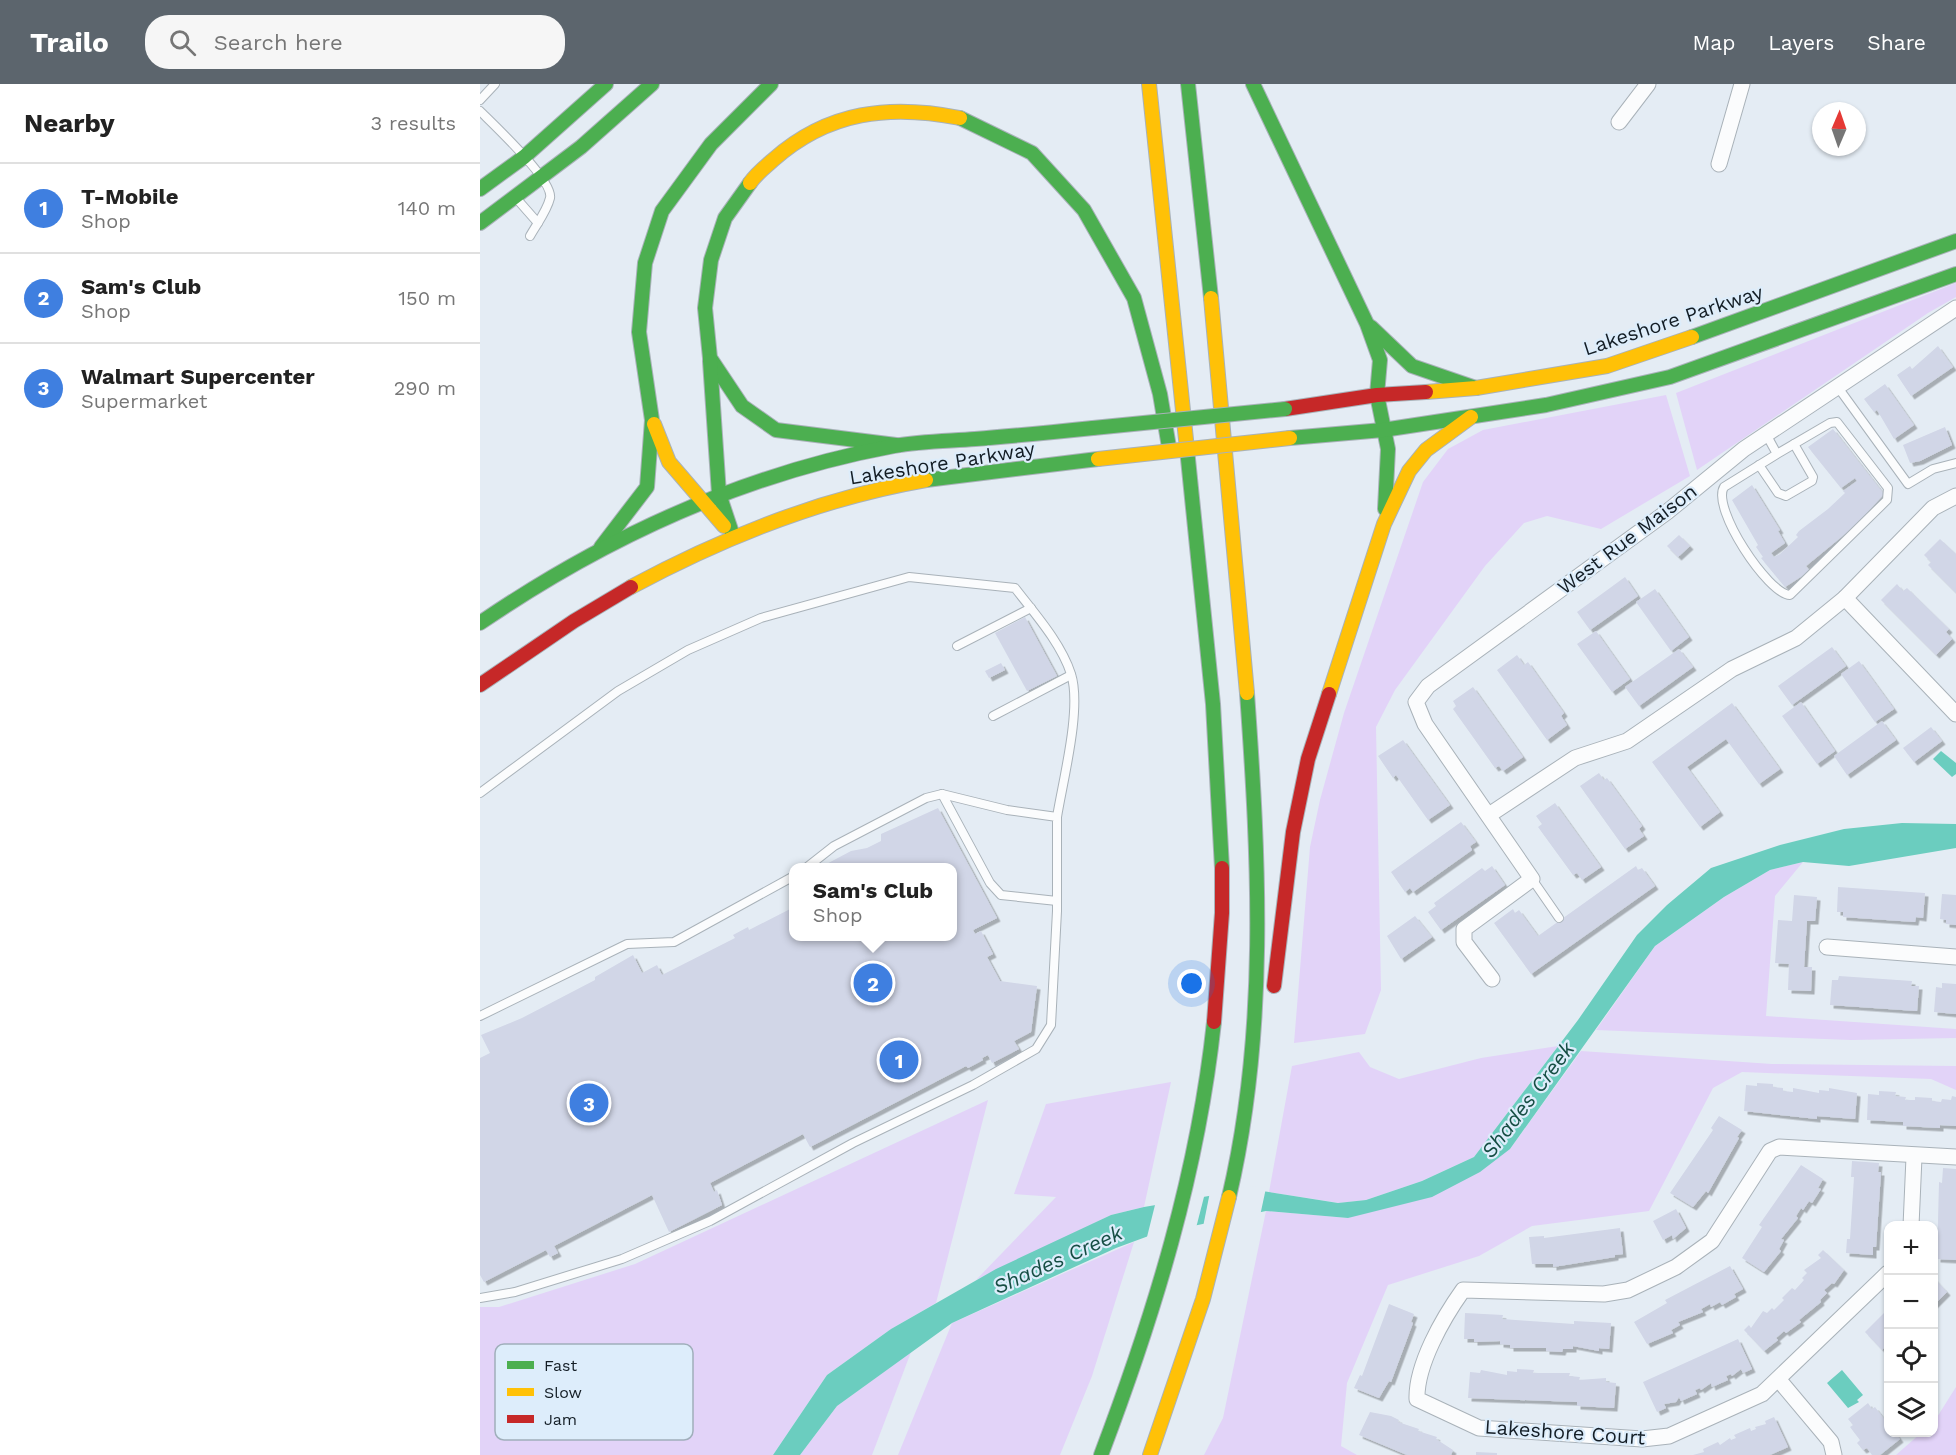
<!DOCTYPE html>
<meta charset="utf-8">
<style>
body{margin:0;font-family:"Work Sans",sans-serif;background:#f6f6f6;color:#222}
.controls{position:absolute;right:18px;bottom:18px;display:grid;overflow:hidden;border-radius:12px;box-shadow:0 2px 4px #0004}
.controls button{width:54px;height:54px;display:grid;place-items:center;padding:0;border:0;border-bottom:2px solid #e0e0e0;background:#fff;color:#222;font:30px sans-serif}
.compass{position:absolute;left:1332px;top:18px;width:54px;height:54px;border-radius:50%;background:#fff;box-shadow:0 2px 4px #0004;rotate:2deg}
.you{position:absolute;left:712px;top:900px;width:21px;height:21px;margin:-15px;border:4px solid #fff;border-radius:50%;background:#1a73e8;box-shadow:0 0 0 9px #1a73e833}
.badge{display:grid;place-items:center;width:39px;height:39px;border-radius:50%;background:#5c656d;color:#fff;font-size:20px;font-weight:700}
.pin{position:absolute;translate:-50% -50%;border:3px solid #fff;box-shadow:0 2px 6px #0006}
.popup{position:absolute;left:309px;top:779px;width:168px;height:78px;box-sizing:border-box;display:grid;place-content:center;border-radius:12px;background:#fff;filter:drop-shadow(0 2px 4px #0005);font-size:20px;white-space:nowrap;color:#767676}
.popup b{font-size:22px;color:#222}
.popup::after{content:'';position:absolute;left:50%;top:100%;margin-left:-12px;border:12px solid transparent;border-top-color:#fff}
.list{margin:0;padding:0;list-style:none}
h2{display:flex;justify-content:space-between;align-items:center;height:78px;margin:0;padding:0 24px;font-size:26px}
h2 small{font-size:20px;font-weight:400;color:#767676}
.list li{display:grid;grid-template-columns:39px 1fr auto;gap:18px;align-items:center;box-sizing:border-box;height:90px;padding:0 24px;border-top:2px solid #e0e0e0}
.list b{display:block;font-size:22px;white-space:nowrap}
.list p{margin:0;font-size:20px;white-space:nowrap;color:#767676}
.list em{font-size:20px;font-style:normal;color:#767676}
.icon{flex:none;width:33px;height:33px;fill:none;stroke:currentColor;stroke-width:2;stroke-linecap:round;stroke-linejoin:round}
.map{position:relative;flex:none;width:1476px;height:1371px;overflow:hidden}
header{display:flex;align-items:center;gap:36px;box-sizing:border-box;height:84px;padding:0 30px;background:#5c656d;color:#fff}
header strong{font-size:28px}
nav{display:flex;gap:33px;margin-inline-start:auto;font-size:21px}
.search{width:420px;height:54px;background:#f6f6f6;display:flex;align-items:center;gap:15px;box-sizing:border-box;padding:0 21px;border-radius:24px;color:#767676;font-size:22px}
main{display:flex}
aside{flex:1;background:#fff}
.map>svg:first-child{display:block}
.green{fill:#e2d3f8}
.water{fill:#6bcdbf}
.pier{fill:#e4ecf4}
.building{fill:#d1d6e7;filter:url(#shadow)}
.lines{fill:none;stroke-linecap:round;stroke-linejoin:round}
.lane-casing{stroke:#a9b2b9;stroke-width:10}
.street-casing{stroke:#a9b2b9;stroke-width:17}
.fast-casing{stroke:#a9b2b9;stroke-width:16}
.slow-casing{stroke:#a9b2b9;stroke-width:16}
.jam-casing{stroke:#a9b2b9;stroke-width:16}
.lane{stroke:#fbfcfd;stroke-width:8}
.street{stroke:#fbfcfd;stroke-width:15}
.fast{stroke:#4caf50;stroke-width:14}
.slow{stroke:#ffc107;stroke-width:14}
.jam{stroke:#c62828;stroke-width:14}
.fast-bridge-casing{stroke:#a9b2b9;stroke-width:16;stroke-linecap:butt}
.slow-bridge-casing{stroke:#a9b2b9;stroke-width:16;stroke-linecap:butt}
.fast-bridge{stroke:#4caf50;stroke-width:14}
.slow-bridge{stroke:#ffc107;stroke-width:14}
.labels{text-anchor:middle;stroke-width:4.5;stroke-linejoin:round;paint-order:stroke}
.street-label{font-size:20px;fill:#131d25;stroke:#ddedfb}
.water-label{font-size:21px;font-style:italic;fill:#164e44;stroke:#ddedfb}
.key{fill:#ddedfb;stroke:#a0afbb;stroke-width:1.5}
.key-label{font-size:16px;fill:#131d25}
</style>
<header>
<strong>Trailo</strong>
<div class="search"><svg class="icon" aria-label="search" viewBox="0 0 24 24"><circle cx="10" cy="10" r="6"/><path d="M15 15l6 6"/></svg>Search here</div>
<nav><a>Map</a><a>Layers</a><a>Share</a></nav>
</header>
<main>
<aside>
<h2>Nearby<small>3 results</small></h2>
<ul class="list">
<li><span class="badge" style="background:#3f7fe0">1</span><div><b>T-Mobile</b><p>Shop</p></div><em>140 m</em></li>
<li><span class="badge" style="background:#3f7fe0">2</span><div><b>Sam's Club</b><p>Shop</p></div><em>150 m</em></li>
<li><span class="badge" style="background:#3f7fe0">3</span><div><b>Walmart Supercenter</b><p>Supermarket</p></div><em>290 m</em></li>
</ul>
</aside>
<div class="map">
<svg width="1476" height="1371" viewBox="0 0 1476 1371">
<defs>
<filter id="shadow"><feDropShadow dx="3.5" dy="3.5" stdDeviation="0" flood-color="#0004"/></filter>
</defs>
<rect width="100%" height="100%" fill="#e4ecf4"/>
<g class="green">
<path d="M1476 199V213L1448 229 1217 386 1196 309Z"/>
<path d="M1186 311 1210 392 1121 445 1067 432 1044 439 1005 482 915 606 896 643 901 906 885 950 814 959 830 763 840 716 864 629 943 398 968 365 1003 346Z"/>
<path d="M1323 778 1295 812 1286 932 1476 945V954L1371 956 1116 946 1175 862 1244 813 1290 786Z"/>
<path d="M1078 962 994 1073 942 1097 886 1116 859 1119 789 1108 812 982 879 968 890 983 919 995 1001 974Z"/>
<path d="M1101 967 1292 980 1476 982V1006L1451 995 1262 988 1233 1004 1169 1127 1052 1142 999 1172 908 1201 867 1299 861 1362 877 1371H724L743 1334 786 1127 868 1134 1030 1065Z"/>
<path d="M691 998 664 1123 631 1131 496 1196 576 1113 534 1110 566 1020Z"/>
<path d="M508 1016 456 1219 411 1245 347 1291 293 1371H0V1223H19L155 1180Z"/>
<path d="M654 1158 612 1292 580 1371H418L472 1239Z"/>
<path d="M431 1268 392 1371H320L357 1322Z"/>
<path d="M1476 1303V1371H1416L1441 1349 1454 1348V1338Z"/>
</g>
<g class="water">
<path d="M1461 667 1476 679V690L1472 693 1453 675Z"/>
<path d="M1422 739 1476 740V764L1369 782 1323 778 1290 786 1244 813 1175 862 1030 1065 1000 1088 952 1113 868 1134 786 1127 674 1150 636 1164 472 1239 357 1322 320 1371H293L347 1291 411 1245 516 1185 631 1131 664 1123 770 1105 858 1119 886 1116 942 1097 994 1073 1098 936 1157 851 1187 821 1231 784 1300 761 1364 745Z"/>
<path d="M1362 1286 1383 1311 1377 1316 1379 1318 1368 1324 1347 1299Z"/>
</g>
<g class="pier">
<path d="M771 1102 786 1104 780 1132 723 1143 730 1108Z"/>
<path d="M725 1109 716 1144 666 1157 676 1117Z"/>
</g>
<g class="building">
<path d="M1458 262 1473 283 1431 312 1417 291 1430 282 1432 285Z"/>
<path d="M1405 300 1434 341 1414 355 1397 326 1394 328 1384 315Z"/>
<path d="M1465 343 1472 361 1440 377 1430 379 1423 361Z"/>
<path d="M1353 345 1404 410 1376 441 1326 482 1330 487 1305 503 1281 474 1283 473 1276 463 1278 461 1252 416 1272 401 1300 446 1298 447 1305 459 1291 469 1294 473 1300 470 1318 453 1316 451 1319 447 1348 425 1365 409 1363 407 1377 397 1375 394 1361 404 1328 363Z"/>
<path d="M1199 451 1210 462 1198 473 1187 462Z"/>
<path d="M1460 455 1476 470V509L1448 481 1451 478 1444 471Z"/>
<path d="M1145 493 1158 512 1110 546 1097 528Z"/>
<path d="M1417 500 1423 507 1427 504 1469 545 1466 548 1472 555 1456 571 1401 516Z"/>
<path d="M1175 505 1209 553 1191 567 1156 518Z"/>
<path d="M545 533 577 592 547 607 515 549Z"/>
<path d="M1116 547 1150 595 1132 608 1097 560Z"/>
<path d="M1352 563 1366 582 1312 621 1298 602Z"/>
<path d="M1199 565 1213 583 1159 622 1145 603Z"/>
<path d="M1037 571 1044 581 1048 578 1084 629 1081 632 1087 641 1067 656 1017 586Z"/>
<path d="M1379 577 1414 625 1395 638 1361 590Z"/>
<path d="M521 579 525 586 509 594 505 587Z"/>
<path d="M993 603 1043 673 1023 687 1019 682 1015 684 973 625 976 622 973 617Z"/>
<path d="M1321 618 1355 667 1337 680 1302 632Z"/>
<path d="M1252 619 1300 685 1279 700 1246 655 1207 683 1240 728 1220 743 1172 678Z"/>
<path d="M1402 637 1416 656 1367 691 1354 672Z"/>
<path d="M1451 643 1462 657 1434 678 1423 664Z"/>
<path d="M923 656 970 721 948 736 916 691 913 694 898 672Z"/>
<path d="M1119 689 1124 696 1127 694 1162 742 1159 745 1164 752 1145 765 1100 702Z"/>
<path d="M1075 719 1121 783 1102 796 1097 789 1093 791 1058 743 1062 740 1056 732Z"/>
<path d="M458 724 517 834 493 846 495 850 501 847 513 870 507 873 520 897 557 902 551 948 534 957 539 965 512 979 508 971 502 974 503 976 488 984 486 982 330 1063 323 1050 230 1099 234 1108 237 1106 242 1121 191 1147 189 1148 172 1111 74 1162 78 1169 70 1173 66 1166 4 1198 0 1191V974L10 969 1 951 42 934 115 896V893L153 871 162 889 177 881 182 891 255 854 253 851 268 843 269 846 314 823V852H472V784H339L371 767 387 764 401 757V750Z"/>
<path d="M981 738 996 758 990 762 992 766 933 808 930 804 925 808 911 788Z"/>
<path d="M1012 782 1025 801 961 846 948 828 956 822 954 819 1002 784 1005 787Z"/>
<path d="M1156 782 1158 786 1162 784 1175 802 1051 890 1014 839 1033 825 1035 829 1039 826 1058 852Z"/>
<path d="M1358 803 1445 809 1443 834 1436 833 1435 838 1363 833V828H1357Z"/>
<path d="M1462 810 1476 811V841L1466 840V836L1460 835Z"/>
<path d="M1314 811 1337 813 1335 837H1327L1324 883H1332L1331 907 1308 906 1309 880 1295 879 1298 836 1312 837Z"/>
<path d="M935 832 952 853 921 875 907 852Z"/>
<path d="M1359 892 1432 897 1431 902H1439L1437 927 1350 921 1352 896H1358Z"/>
<path d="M1462 899 1476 900V930L1454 928 1456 903 1462 904Z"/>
<path d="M1277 999 1293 1000V1003L1303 1004V1007L1313 1008V1004L1339 1009V1006L1349 1007V1004L1377 1009 1375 1035 1337 1032V1035L1264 1027 1266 1001 1277 1002Z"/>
<path d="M1399 1007 1416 1008 1415 1012 1426 1013 1425 1016H1435V1013L1452 1014V1017L1461 1018 1462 1015 1471 1016 1472 1012 1476 1013V1042L1460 1041V1044L1423 1042V1038L1387 1036 1388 1010 1399 1011Z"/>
<path d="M1239 1032 1262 1046 1257 1053 1259 1054 1228 1109 1226 1107 1213 1123 1190 1109 1233 1046 1231 1044Z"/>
<path d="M1372 1077 1399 1079 1398 1088H1401L1396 1163H1393V1171L1366 1169 1367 1155H1370L1374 1093H1371Z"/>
<path d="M1321 1081 1343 1095 1338 1104 1341 1105 1332 1119 1329 1117 1323 1126 1321 1124 1316 1132 1318 1134 1301 1155 1304 1156 1299 1165 1301 1167 1284 1188 1262 1174 1282 1143 1279 1141Z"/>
<path d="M1463 1084 1476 1085V1176L1457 1175 1459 1098 1462 1099Z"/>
<path d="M1196 1125 1206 1144 1193 1155 1192 1151 1183 1156 1173 1137Z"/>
<path d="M1140 1144 1143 1170 1135 1171V1173L1073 1183V1180H1052L1049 1153 1064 1152V1154Z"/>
<path d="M1343 1166 1364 1186 1354 1200 1352 1199 1344 1206 1347 1209 1340 1216 1341 1218 1319 1236 1321 1238 1306 1249 1304 1247 1296 1254 1298 1256 1284 1267 1264 1246 1269 1241 1271 1244 1283 1227 1287 1229 1292 1224 1294 1226 1304 1216 1302 1214 1312 1204 1315 1206 1324 1196 1322 1194 1327 1189 1324 1186 1341 1174 1338 1171Z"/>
<path d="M1250 1182 1263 1205 1254 1210 1256 1213 1242 1221 1240 1218 1231 1223 1230 1220 1221 1225 1223 1228 1198 1238 1200 1241 1191 1246 1193 1249 1167 1260 1154 1238 1187 1219 1185 1216Z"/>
<path d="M1454 1194 1467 1208 1454 1221Z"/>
<path d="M909 1220 934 1230 931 1238 933 1239 911 1298 909 1297 899 1314 874 1304 880 1291 882 1292Z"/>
<path d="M1408 1225V1260L1402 1266 1385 1248Z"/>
<path d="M985 1229 1023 1231 1022 1235 1094 1240V1237L1131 1239 1129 1265 1119 1264V1267L1093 1262V1265H1083L1082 1268 1066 1267V1264H1030V1261L1020 1260V1257L994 1258V1255H984Z"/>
<path d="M1258 1255 1272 1285 1263 1289 1261 1285 1252 1292 1251 1290 1246 1292 1248 1296 1232 1303 1231 1299 1221 1306 1220 1304 1215 1306 1217 1310 1201 1317 1199 1313 1196 1318 1184 1320 1186 1324 1177 1328 1163 1298Z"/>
<path d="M1037 1285 1054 1286 1053 1289H1090L1089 1292 1100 1293 1099 1296 1126 1294V1298L1136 1299 1134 1324 1097 1322V1318L988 1314 990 1288 1000 1289 1001 1286 1027 1291V1287L1037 1288Z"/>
<path d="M1388 1319 1392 1325 1395 1323 1408 1340V1348H1415L1420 1355 1400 1371H1392L1387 1364 1383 1366 1377 1359 1380 1356 1370 1343 1373 1341 1368 1335Z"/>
<path d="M890 1328 911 1332 919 1336 918 1338 939 1345 938 1347 957 1353 956 1355 973 1366 971 1371H927L879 1351Z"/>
<path d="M1294 1333 1308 1363 1290 1371H1213L1224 1368 1223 1365 1238 1358 1240 1361 1250 1354 1251 1356 1256 1354 1254 1351 1270 1344 1271 1347 1276 1345 1275 1343 1286 1340 1285 1337Z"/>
<path d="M996 1368 1017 1369V1371H996Z"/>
</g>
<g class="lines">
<g class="lane-casing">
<g id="lane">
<path d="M0 16 15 0"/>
<path d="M0 27C14 41 74 97 70 114 67 127 56 141 50 152"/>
<path d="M36 114 58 139"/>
<path d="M1357 302 1428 400 1453 385 1476 379"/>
<path d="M1286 350 1297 370 1350 339 1357 338 1408 404 1407 416 1310 511C1288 510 1231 424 1244 403L1297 370"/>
<path d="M1279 381 1298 409 1306 412 1332 397 1333 393 1314 360"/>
<path d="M477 562 551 524"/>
<path d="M513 632 591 591"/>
<path d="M0 709 138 607 208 566 281 534 429 493 535 504C555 530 581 559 591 590 602 624 583 696 577 733"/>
<path d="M462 710 510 799 521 811 577 817"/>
<path d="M1052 795 1079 834"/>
<path d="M0 932 147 860 194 858 314 792"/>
<path d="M0 1214 35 1208 142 1175 230 1137 373 1059 493 1001 556 965 571 941 577 827V733L527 726 462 710 446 714 354 762 326 784"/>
</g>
</g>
<g class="street-casing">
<g id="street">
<path d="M1139 38 1168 0"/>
<path d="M1239 80 1262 0"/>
<path d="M1365 514 1476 630"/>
<path d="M1009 731 1095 674 1147 657 1252 585 1316 554 1365 514 1453 424 1476 412"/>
<path d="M1347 863 1476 873"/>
<path d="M1012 895 984 858V845L1052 795 945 640 936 618 948 602 1187 428 1264 365 1476 224"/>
<path d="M1431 1142 1434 1073"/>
<path d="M1408 1189 1282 1310 1189 1352 1162 1355 999 1344 937 1315C936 1281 963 1234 983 1206L1124 1210 1148 1206 1196 1183 1232 1157 1290 1067 1299 1063 1476 1073"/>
<path d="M1299 1296 1351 1358 1354 1371"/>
</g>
</g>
<g class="fast-casing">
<g id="fast">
<path d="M708 0 731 214"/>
<path d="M773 0 887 240 900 276 897 311 908 365 905 425"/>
<path d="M480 34 552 69 604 126 654 214 680 310 689 363"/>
<path d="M270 99 245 134 231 176 225 224 230 274 262 322 296 346 416 361"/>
<path d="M0 105 44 73 126 0"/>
<path d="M0 139 101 63 172 0"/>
<path d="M891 243 932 282 996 304"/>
<path d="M1212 253 1476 157"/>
<path d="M230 277 239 410 253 452"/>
<path d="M810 354 903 346 1066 321 1190 293 1476 190"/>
<path d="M707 365 733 620 742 784"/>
<path d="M446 396 618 375"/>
<path d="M121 463 167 403 172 336 159 248 165 179 182 127 231 60 291 0"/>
<path d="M0 539C126 453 263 390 414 362 441 357 469 357 495 355 535 352 574 348 613 344"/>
<path d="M749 1113C788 947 779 777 767 609"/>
<path d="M621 1371C674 1231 718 1088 734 938"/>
</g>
</g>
<g class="slow-casing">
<g id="slow">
<path d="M669 0 707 365"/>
<path d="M270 99C276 90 285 83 293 76 348 27 410 20 480 34"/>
<path d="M731 214 767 609"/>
<path d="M946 308 996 304 1127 282 1212 253"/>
<path d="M174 340 189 378 244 442"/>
<path d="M151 503C244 453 341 414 446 396"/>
<path d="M849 610 904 440 929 387 946 366 991 333"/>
<path d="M670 1371 723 1215 749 1113"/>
</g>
</g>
<g class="jam-casing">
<g id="jam">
<path d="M805 325 897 311 946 308"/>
<path d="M0 601 94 537 151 503"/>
<path d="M794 902 813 748 828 675 849 610"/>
<path d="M734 938 742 829V784"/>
</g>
</g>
<use href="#lane" class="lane"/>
<use href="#street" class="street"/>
<use href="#fast" class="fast"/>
<use href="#slow" class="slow"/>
<use href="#jam" class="jam"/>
<g class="fast-bridge-casing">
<path id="fast-bridge" d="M613 344 805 325"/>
</g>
<g class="slow-bridge-casing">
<path id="slow-bridge" d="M618 375 810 354"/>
</g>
<use href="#fast-bridge" class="fast-bridge"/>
<use href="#slow-bridge" class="slow-bridge"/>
</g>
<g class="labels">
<g class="street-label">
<text transform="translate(1193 236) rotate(-18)" y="7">Lakeshore Parkway</text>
<text transform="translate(462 379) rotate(-9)" y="7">Lakeshore Parkway</text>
<text transform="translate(1147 455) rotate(-37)" y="7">West Rue Maison</text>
<text transform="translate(1085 1348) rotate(4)" y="7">Lakeshore Court</text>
</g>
<g class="water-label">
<text transform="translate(1048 1016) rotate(-53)" y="7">Shades Creek</text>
<text transform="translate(578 1176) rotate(-24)" y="7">Shades Creek</text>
</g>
</g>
<rect x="15" y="1260" width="198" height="96" rx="9" class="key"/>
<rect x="27" y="1277" width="27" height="8" fill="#4caf50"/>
<rect x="27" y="1304" width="27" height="8" fill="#ffc107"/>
<rect x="27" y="1331" width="27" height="8" fill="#c62828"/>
<g class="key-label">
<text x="64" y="1287">Fast</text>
<text x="64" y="1314">Slow</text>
<text x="64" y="1341">Jam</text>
</g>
</svg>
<div class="controls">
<button>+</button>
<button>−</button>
<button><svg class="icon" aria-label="locate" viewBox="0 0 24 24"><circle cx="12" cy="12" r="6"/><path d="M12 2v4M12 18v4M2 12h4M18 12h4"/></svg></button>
<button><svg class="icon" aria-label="layers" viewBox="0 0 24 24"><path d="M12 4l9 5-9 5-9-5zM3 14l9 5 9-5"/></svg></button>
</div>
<svg class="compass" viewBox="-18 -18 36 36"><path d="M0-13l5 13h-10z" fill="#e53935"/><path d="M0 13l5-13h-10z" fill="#767676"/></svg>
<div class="you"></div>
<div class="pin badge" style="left:419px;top:976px;background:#3f7fe0">1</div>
<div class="pin badge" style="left:393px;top:899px;background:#3f7fe0">2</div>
<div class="popup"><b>Sam's Club</b>Shop</div>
<div class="pin badge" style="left:109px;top:1019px;background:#3f7fe0">3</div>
</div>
</main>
